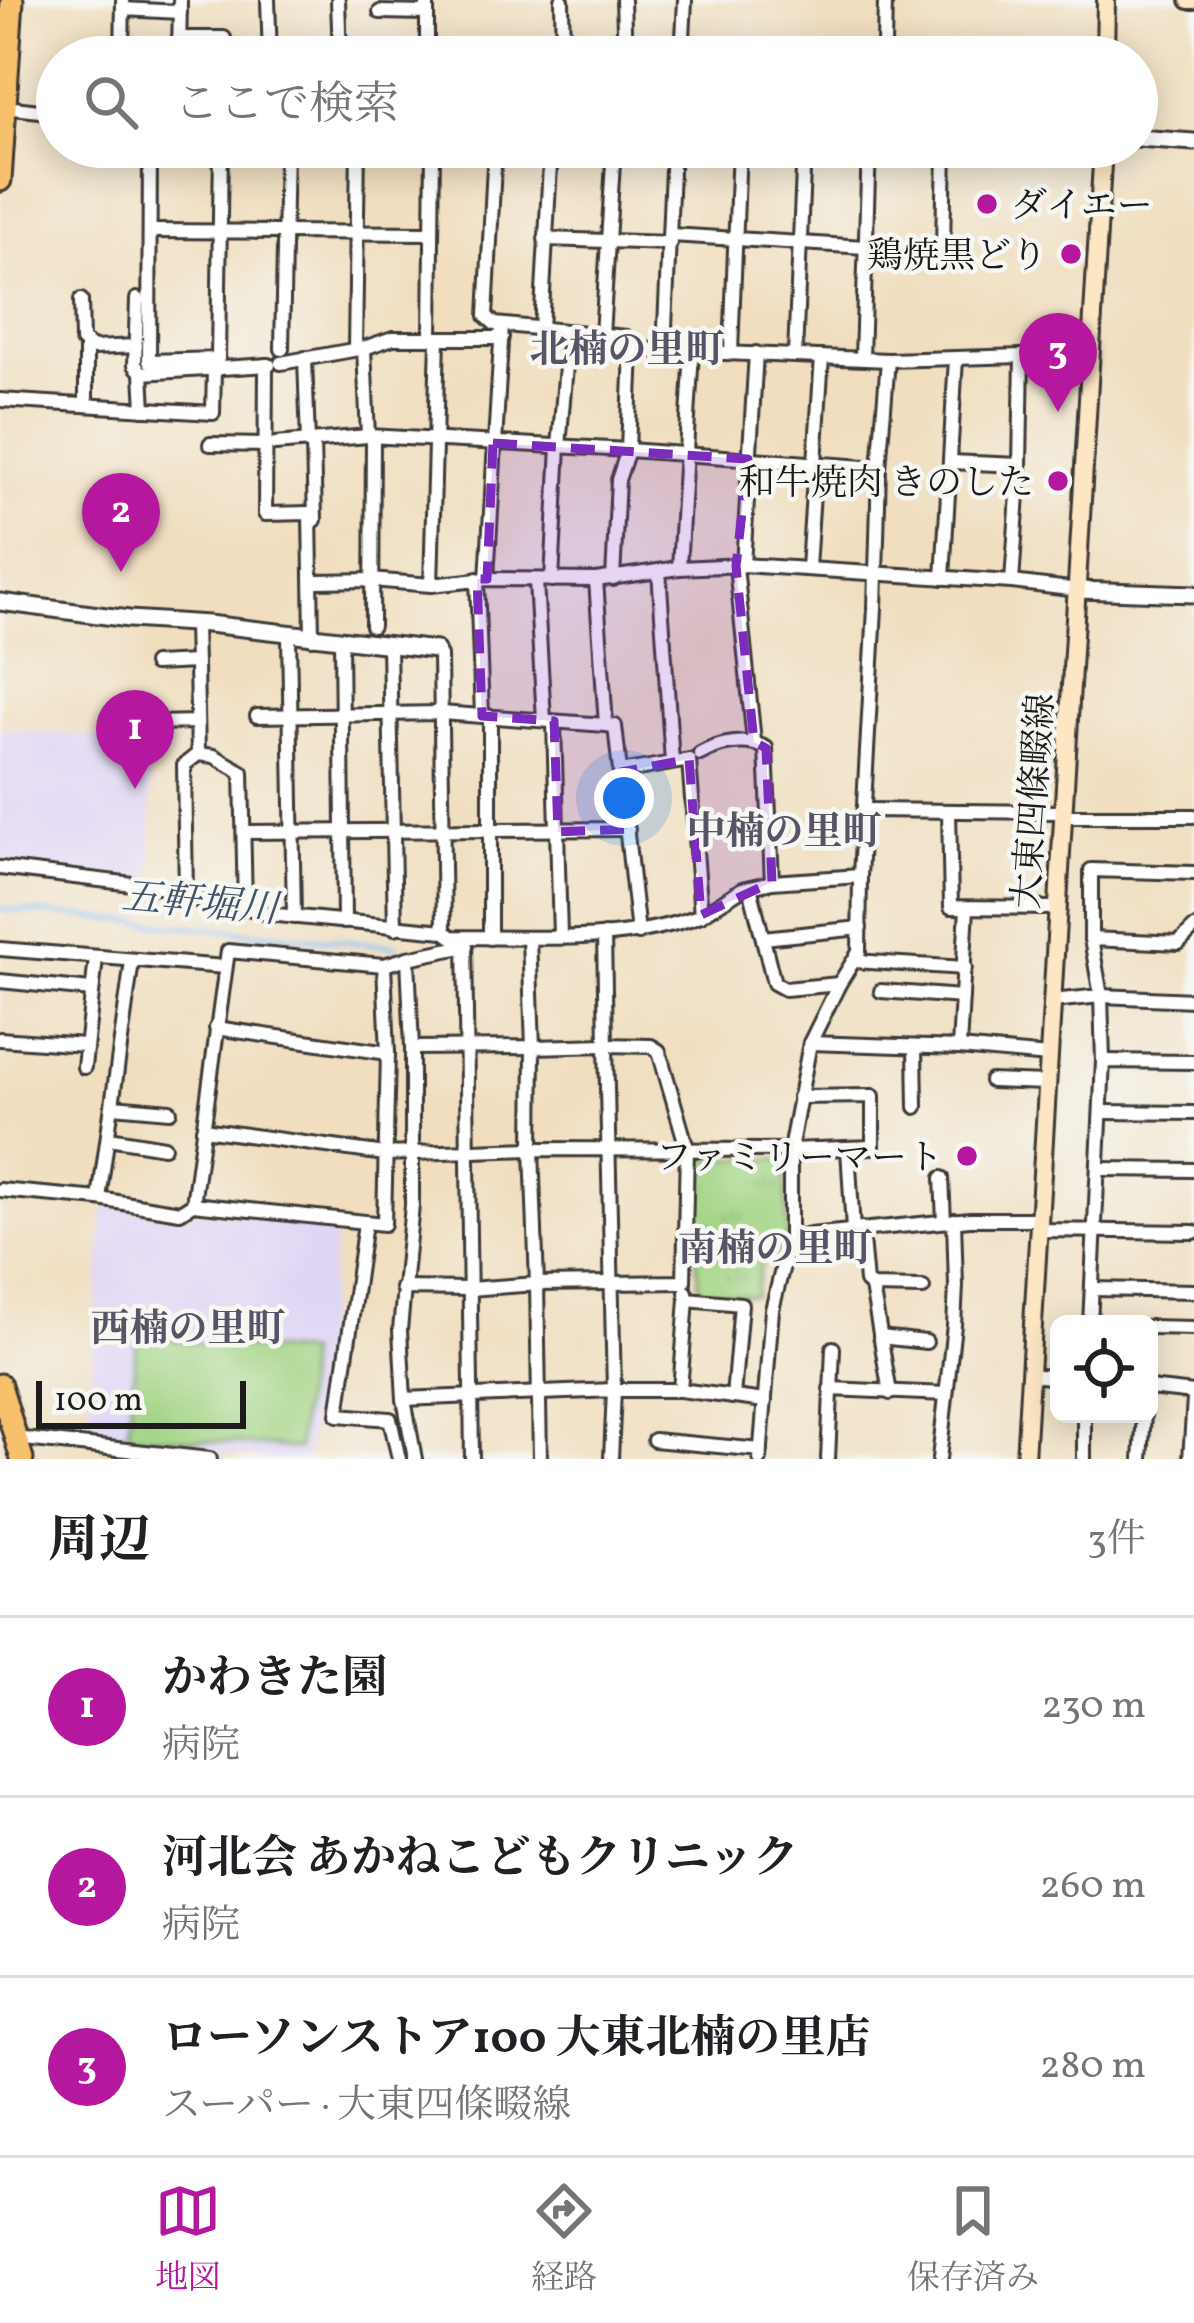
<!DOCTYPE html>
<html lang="ja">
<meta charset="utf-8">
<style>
body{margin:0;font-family:Vollkorn,"Noto Serif JP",serif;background:#f2f2f2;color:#202124}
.controls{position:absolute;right:36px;bottom:36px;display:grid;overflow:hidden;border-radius:18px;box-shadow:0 6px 30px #0003}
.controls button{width:108px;height:108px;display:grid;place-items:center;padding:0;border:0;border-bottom:3px solid #e0e0e0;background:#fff;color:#202124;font:60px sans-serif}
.scale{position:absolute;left:36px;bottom:30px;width:210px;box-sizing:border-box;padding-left:12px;border:6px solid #1c1c1c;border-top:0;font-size:33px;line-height:42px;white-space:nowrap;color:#1c1c1c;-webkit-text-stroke:9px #f6f6f2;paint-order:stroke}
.you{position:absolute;left:624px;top:798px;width:42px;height:42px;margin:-30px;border:9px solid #fff;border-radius:50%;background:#1a73e8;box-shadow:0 0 0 18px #1a73e833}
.badge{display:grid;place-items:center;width:78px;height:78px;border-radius:50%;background:#b5179e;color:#fff;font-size:39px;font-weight:700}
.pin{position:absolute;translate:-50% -99px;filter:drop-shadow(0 3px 6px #0008)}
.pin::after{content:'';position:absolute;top:63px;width:42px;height:36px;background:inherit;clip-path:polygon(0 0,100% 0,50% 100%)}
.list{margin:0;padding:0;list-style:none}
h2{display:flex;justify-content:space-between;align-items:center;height:156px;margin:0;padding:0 48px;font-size:51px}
h2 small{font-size:39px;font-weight:400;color:#757577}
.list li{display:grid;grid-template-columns:78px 1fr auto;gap:36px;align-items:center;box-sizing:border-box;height:180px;padding:0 48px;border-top:3px solid #e0e0e0}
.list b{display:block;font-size:45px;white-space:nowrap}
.list p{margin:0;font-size:39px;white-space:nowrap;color:#757577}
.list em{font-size:39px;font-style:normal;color:#757577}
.icon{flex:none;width:66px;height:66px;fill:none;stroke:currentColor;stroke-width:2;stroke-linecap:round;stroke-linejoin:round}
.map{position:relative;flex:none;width:1194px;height:1459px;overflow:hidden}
.search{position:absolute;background:#fff;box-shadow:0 6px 30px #0003;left:36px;right:36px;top:36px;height:132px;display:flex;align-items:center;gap:30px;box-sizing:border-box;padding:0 42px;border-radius:66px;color:#757577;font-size:45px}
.sheet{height:696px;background:#fff}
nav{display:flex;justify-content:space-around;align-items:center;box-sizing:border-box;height:168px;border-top:3px solid #e0e0e0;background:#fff;font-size:33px;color:#757577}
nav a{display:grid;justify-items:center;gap:6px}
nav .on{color:#b5179e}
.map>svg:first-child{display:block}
.built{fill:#dfd5f5}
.grass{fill:#a0d382;stroke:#5e784f;stroke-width:3}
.park{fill:url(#park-tufts);stroke:#5e784f;stroke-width:3}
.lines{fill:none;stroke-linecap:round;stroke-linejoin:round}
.stream{stroke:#83baf3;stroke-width:4.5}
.minor-casing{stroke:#3c3934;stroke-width:18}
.tertiary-casing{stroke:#3c3934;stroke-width:21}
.secondary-casing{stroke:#3c3934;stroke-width:22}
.trunk-casing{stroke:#3c3934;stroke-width:27}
.minor{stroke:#fff;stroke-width:12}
.tertiary{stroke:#fff;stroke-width:15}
.secondary{stroke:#fce6c4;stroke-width:16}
.trunk{stroke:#f7c06c;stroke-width:21}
.marked{fill:#7b2cbf;fill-opacity:0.2;stroke:#7b2cbf;stroke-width:9;stroke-dasharray:24 15;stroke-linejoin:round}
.poi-dot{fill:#b5179e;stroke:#f6f6f2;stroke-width:4.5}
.labels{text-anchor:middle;stroke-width:9;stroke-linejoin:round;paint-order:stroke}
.poi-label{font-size:36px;fill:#1c1c1c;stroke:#f6f6f2;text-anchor:end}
.street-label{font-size:36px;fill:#1c1c1c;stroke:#f6f6f2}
.neighbourhood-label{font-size:39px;font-weight:bold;fill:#585365;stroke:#f6f6f2}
.water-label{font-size:39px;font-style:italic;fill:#405367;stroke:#f6f6f2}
</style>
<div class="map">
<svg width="1194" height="1459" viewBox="0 0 1194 1459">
<defs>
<pattern id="park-tufts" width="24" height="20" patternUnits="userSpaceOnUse" patternTransform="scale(3)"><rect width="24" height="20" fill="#a0d382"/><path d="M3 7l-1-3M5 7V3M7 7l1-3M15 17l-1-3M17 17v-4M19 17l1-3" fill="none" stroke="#89b570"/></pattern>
</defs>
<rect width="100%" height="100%" fill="#f6f6f2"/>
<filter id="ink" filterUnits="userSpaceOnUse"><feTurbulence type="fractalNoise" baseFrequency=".00833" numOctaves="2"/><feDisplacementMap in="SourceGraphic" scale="24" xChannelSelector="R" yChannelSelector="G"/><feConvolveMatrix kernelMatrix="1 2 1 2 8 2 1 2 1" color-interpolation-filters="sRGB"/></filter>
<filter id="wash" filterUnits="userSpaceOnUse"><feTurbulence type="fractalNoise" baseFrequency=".004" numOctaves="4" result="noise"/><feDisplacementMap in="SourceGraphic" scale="48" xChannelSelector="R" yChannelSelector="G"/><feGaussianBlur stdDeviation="2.7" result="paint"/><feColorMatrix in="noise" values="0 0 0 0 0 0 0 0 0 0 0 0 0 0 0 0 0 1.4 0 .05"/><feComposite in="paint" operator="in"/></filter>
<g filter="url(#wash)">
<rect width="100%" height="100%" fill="#f0debf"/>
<g class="built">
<path d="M0 728 149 742 153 882 0 864Z"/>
<path d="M104 1206 181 1216 199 1210 337 1226 307 1459H254L253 1456 102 1442 87 1434Z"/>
</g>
<path class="grass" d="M137 1337 307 1353 298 1449 128 1434Z"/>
<path class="park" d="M701 1158 783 1159 785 1162 788 1242 782 1265 761 1262 755 1296 699 1291 696 1255 698 1162Z"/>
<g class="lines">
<path class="stream" d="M0 909 396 946"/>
</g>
</g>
<g filter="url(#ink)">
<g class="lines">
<g class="minor-casing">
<g id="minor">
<path d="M268 0 270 57"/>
<path d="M338 0 340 57"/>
<path d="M427 0V57"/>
<path d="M562 0 563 57"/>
<path d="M623 0 625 57"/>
<path d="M885 0 884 46 892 57"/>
<path d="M123 9 180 12"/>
<path d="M380 12 427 13"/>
<path d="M179 38H224"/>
<path d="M684 44 783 49V57"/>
<path d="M122 54 123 0"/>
<path d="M179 57 180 0"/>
<path d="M682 57 685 0"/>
<path d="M5 107 57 113"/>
<path d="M150 147 149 361 218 359 221 147"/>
<path d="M495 147 486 316 495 324 626 337 632 349 628 450 618 480 613 579"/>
<path d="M1059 147 1102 149"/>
<path d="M151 231 431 233"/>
<path d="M671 235 865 247"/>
<path d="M545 239 670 243"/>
<path d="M943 248 945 147"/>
<path d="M137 299 135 365 142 373 144 409"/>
<path d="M81 300 82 341 94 348 136 346"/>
<path d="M541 329 551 147"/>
<path d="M602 335 614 147"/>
<path d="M431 338 433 147"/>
<path d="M438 338 431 585 487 579 596 580 679 568 743 565 1012 582 1078 590"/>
<path d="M86 343V405"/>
<path d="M364 348 368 436"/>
<path d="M282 349 286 147"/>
<path d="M355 349 358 147"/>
<path d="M632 349 888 360 1057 355 1091 346"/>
<path d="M664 350 673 147"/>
<path d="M731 352 739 147"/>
<path d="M795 355 804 147"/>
<path d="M862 357 869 147"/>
<path d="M305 358 308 443"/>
<path d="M281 363 364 348 393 338H502"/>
<path d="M266 365 265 514 310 513 312 638"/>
<path d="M142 373 269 365"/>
<path d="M0 400 213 413 214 368"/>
<path d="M313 443 315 520"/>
<path d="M210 444 266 445"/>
<path d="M275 444 368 436 628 450 879 468"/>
<path d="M950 462 1020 465"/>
<path d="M743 565 756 353"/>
<path d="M736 566 754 742"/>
<path d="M679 568 692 351"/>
<path d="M808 568 822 357"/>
<path d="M659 571 672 762"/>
<path d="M943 578 956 358"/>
<path d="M477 579 482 716"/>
<path d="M487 579 502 325"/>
<path d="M552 580 559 446 569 332"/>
<path d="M596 580 606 725 615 726 638 933"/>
<path d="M317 581 371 580 431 585"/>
<path d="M536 581 544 720"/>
<path d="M1012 582 1020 465 1022 356"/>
<path d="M372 626 373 437"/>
<path d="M289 635 294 917"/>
<path d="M341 641 344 922"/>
<path d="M389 646 395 928"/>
<path d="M436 650 440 656 444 931"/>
<path d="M154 664 196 662"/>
<path d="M257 716 441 713 606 725"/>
<path d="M155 723 197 722"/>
<path d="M554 723 560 936"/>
<path d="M198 754 214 756 242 772 245 906"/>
<path d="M700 754C719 743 746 738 766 748L772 882"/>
<path d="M865 810 1063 812"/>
<path d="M949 811 951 907 1058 908"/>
<path d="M1062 816H1194"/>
<path d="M244 832 628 829"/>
<path d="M0 868 174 889 195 900 232 903 267 914 444 931 452 937C535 937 622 945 701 915L689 760 621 772"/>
<path d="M750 887 774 983 785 989 839 984"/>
<path d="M186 895 184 765 198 754 195 623"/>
<path d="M701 915 742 889 772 882 860 876"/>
<path d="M465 938 472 1459"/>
<path d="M490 938V717"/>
<path d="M763 938 860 928"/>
<path d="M1091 939 1179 943 1194 928"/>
<path d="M0 949 225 967"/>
<path d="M854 961 965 968"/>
<path d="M0 981 91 990"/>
<path d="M881 991 962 997"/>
<path d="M1052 1001 1101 996 1194 1000"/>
<path d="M216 1028 388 1053"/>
<path d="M0 1039 85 1045"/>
<path d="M810 1043 959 1048 1049 1056"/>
<path d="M915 1047 916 1107"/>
<path d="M412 1048 533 1047 529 938"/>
<path d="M959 1048 967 908"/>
<path d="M1103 1061 1101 996 1091 939V870L1194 873"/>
<path d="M84 1067 96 958"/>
<path d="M991 1081 1047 1083"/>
<path d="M113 1106 170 1111"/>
<path d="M1102 1112 1194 1113"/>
<path d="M203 1129 385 1154 532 1149 790 1150 873 1147V1096L799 1097"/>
<path d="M109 1138 164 1147"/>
<path d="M848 1149 853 1230"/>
<path d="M1099 1169 1194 1170"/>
<path d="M942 1178 944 1221"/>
<path d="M0 1190 99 1199 180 1212 193 1204 384 1224 388 1053 384 965"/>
<path d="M99 1199 132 961"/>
<path d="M193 1204 228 951 384 965 408 958"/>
<path d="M365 1223 338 1415 390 1419 399 1459"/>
<path d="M861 1229 866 1282 872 1287 923 1288"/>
<path d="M1038 1230 1194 1232"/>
<path d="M790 1237 970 1219H1039"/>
<path d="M872 1287 890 1393"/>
<path d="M402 1288 469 1289 537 1284 532 1149 533 1047 606 1045 614 1390H680L687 1299"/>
<path d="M1093 1289 1194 1291"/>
<path d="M686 1292 687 1299 741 1304 733 1397"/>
<path d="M1090 1324 1103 1061 1194 1062"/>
<path d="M1149 1327 1194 1328"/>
<path d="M880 1337 926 1342"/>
<path d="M1030 1375 1059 1378"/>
<path d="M1149 1388 1194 1393"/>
<path d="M830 1389 946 1394"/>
<path d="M680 1390 765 1401"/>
<path d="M404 1399 614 1390 611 1459"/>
<path d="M15 1438 210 1459"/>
<path d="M654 1440 761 1450"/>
<path d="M415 1459 404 1399 400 1330 412 1205V1048L408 958 466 946"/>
<path d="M540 1459 537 1284 684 1282 687 1148 659 1051 651 1046 606 1045 604 935"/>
<path d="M760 1459 772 1310 790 1237V1150L810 1043 839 984 859 952 860 876 875 608 879 468 888 360"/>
<path d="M828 1459 833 1348"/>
<path d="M939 1459 954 1325 956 1286 954 1220"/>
<path d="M1084 1459V1414"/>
<path d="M1141 1459 1144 1414"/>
<path d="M1190 1459 1194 1399"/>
</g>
</g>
<g class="tertiary-casing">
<g id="tertiary">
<path d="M1137 138 1194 142"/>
<path d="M1078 590 1194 594"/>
<path d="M0 602 129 619 208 624 436 650"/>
</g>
</g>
<g class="secondary-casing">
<g id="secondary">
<path d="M1189 0H1194"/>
<path d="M1105 57 1106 0"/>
<path d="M1025 1459 1103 147"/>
</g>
</g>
<g class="trunk-casing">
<g id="trunk">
<path d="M0 180 12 0"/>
<path d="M0 1385 22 1459"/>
</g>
</g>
<use href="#minor" class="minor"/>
<use href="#tertiary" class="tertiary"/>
<use href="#secondary" class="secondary"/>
<use href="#trunk" class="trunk"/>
</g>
</g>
<path class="marked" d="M493 443 748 459 736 566 754 742 766 748 772 882 701 915 689 759 621 772 628 829 558 832 554 721 482 716 477 579H487Z"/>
<g class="poi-dot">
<circle cx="987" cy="204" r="12"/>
<circle cx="1071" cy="254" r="12"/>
<circle cx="1058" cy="481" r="12"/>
<circle cx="967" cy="1156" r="12"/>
</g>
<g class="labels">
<g class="poi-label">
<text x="1011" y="217" text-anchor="start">ダイエー</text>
<text x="1047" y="267">鶏焼黒どり</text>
<text x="1034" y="494">和牛焼肉 きのした</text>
<text x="943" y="1169">ファミリーマート</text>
</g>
<g class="street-label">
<text transform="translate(1032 801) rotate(-86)" y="13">大東四條畷線</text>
</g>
<g class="neighbourhood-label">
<text x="627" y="362">北楠の里町</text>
<text x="784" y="844">中楠の里町</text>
<text x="775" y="1261">南楠の里町</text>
<text x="188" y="1341">西楠の里町</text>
</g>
<g class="water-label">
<text transform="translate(200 901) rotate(5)" y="14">五軒堀川</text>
</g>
</g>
</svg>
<div class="controls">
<button><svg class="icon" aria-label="locate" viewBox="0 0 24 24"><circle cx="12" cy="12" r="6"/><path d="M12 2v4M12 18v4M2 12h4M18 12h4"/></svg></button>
</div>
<div class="scale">100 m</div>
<div class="you"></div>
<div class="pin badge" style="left:135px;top:789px">1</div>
<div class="pin badge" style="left:121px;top:572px">2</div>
<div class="pin badge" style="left:1058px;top:412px">3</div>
<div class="search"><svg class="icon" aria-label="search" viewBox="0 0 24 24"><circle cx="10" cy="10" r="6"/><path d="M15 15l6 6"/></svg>ここで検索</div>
</div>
<section class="sheet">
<h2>周辺<small>3件</small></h2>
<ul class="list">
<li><span class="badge">1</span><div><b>かわきた園</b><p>病院</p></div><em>230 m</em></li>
<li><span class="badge">2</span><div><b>河北会 あかねこどもクリニック</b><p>病院</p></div><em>260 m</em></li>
<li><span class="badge">3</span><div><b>ローソンストア100 大東北楠の里店</b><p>スーパー · 大東四條畷線</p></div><em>280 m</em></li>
</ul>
</section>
<nav>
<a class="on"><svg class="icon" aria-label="map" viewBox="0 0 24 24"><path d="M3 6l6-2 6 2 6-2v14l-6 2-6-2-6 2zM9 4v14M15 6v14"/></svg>地図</a>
<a><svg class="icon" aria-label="directions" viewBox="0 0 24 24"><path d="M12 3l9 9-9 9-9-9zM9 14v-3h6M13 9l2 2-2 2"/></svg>経路</a>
<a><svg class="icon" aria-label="saved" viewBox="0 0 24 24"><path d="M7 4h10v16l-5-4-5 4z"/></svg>保存済み</a>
</nav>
